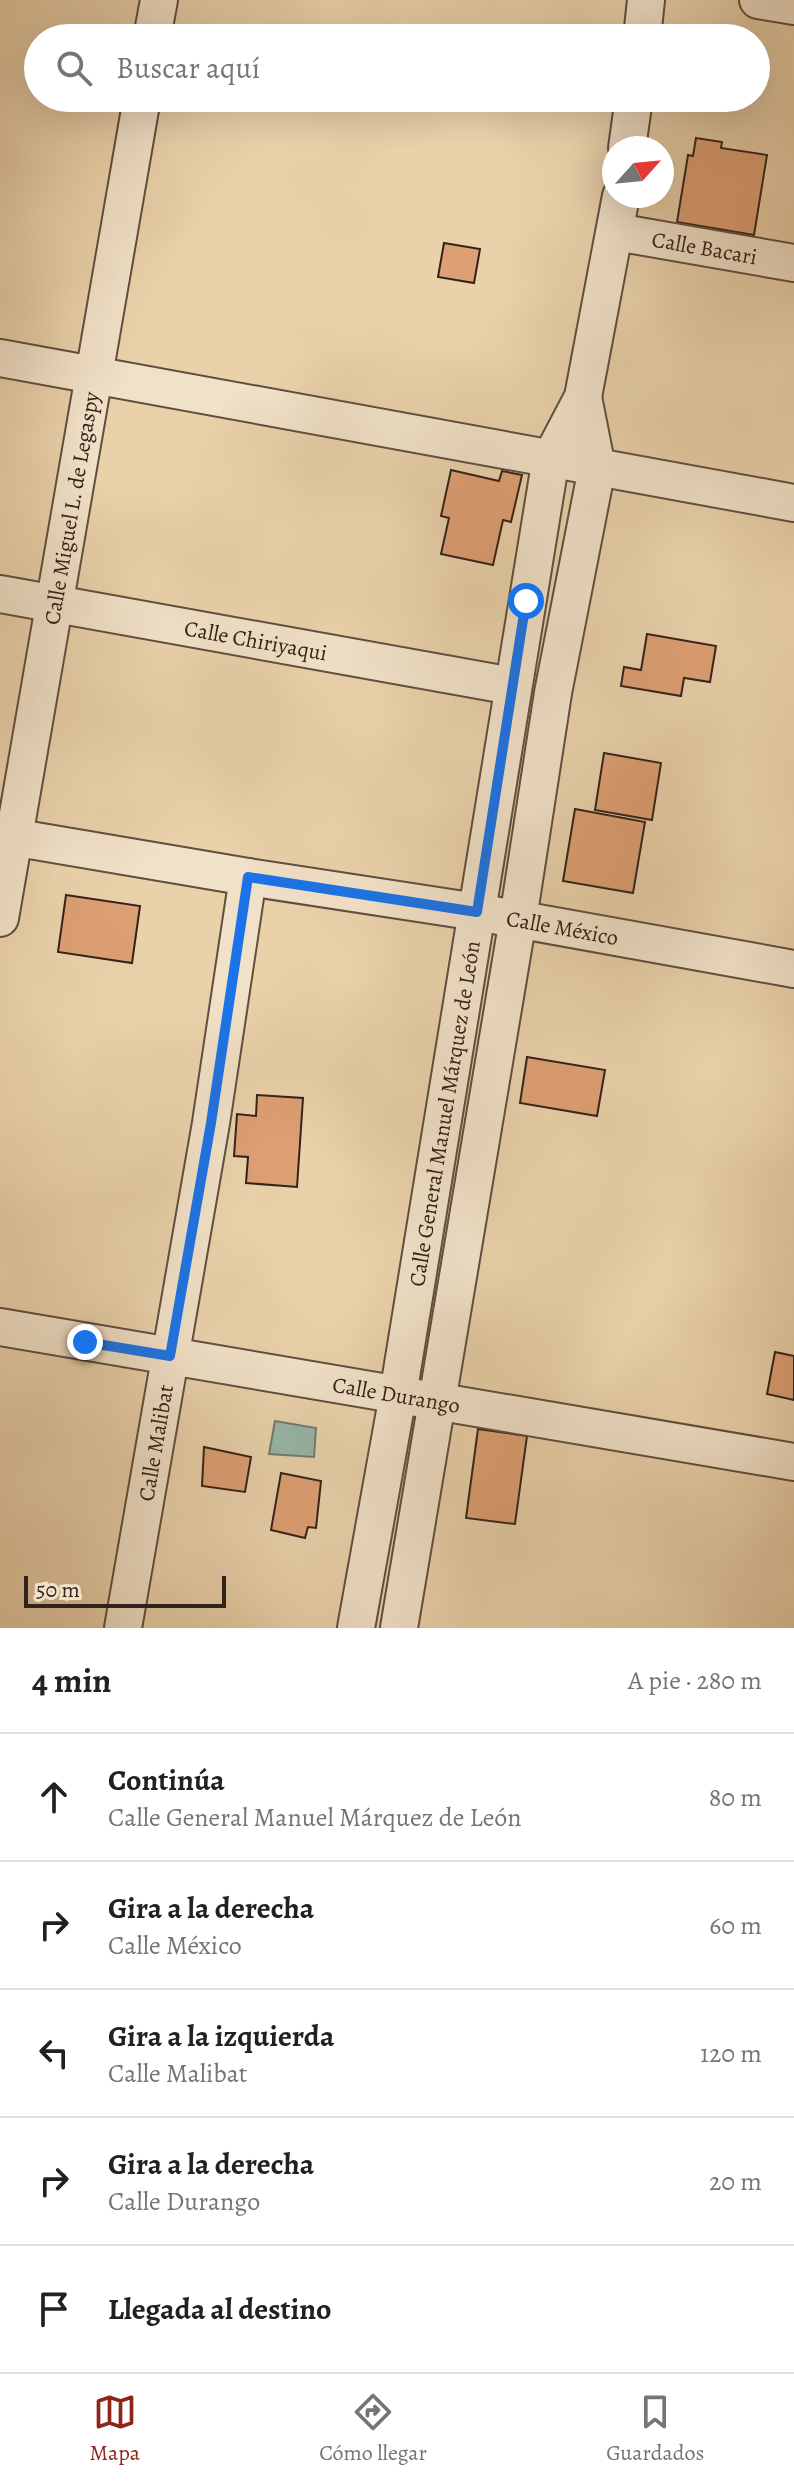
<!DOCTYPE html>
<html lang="es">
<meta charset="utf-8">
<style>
body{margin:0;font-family:Alegreya,serif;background:#f6f6f6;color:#202124}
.compass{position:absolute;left:602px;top:136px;width:72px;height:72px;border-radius:50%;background:#fff;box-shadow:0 8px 32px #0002;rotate:63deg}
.scale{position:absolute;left:24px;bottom:20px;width:202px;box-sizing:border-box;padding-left:8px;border:4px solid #33221b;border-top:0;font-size:22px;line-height:28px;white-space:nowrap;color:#33221b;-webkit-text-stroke:6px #f1e1c8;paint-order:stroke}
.stop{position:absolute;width:24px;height:24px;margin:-18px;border:6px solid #1a73e8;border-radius:50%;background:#fff}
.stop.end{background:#1a73e8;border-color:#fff;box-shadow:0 2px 8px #0008}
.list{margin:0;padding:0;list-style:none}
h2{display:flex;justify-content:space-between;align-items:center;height:104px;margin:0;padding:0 32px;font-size:34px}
h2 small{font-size:26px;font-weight:400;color:#757577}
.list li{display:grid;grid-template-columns:52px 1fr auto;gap:24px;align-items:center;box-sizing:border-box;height:128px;padding:0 32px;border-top:2px solid #e0e0e0}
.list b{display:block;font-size:30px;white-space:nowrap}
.list p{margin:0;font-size:26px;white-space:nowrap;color:#757577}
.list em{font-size:26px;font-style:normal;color:#757577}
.icon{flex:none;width:44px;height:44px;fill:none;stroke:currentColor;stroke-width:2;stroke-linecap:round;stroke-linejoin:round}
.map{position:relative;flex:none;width:794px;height:1628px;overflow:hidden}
.search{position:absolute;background:#fff;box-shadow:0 8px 32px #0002;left:24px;right:24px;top:24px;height:88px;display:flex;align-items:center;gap:20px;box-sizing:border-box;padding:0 28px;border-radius:44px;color:#757577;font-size:30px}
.sheet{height:744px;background:#fff}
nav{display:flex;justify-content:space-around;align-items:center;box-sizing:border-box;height:112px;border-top:2px solid #e0e0e0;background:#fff;font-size:22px;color:#757577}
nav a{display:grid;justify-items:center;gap:4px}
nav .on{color:#8f2418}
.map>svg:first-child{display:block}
.water{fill:#97b7ab;stroke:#6f7b71;stroke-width:2}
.building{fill:#dd9f73;stroke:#33221b;stroke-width:2}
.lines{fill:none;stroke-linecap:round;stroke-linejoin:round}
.minor-casing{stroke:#604e3f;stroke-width:40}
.minor{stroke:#f1e1c8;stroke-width:36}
.route{stroke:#1a73e8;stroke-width:10}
.labels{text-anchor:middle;stroke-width:8;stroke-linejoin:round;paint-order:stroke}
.street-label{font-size:22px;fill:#33221b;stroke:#f1e1c8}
</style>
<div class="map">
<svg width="794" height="1628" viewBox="0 0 794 1628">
<rect width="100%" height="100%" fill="#e9d1aa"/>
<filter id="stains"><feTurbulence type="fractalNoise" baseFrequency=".0025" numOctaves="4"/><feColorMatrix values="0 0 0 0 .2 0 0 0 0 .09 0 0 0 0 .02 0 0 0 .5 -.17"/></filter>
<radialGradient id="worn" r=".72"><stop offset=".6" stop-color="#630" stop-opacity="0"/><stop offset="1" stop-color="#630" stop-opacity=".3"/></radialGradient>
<path class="water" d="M275 1421 316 1428 314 1457 269 1454Z"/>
<g class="building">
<path d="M696 138 722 142 721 148 767 155 754 235 677 222 688 155 693 156Z"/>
<path d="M444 243 480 249 474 283 438 277Z"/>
<path d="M451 470 499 481 502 471 522 475 511 522 503 520 493 565 441 554 449 518 441 516Z"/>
<path d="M647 634 716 646 710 682 684 678 681 696 621 686 624 667 641 670Z"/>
<path d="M604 753 661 763 652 820 595 810Z"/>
<path d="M575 809 645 822 633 893 563 881Z"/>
<path d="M66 895 140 906 132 963 58 952Z"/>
<path d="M527 1057 605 1070 597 1116 520 1103Z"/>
<path d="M257 1095 303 1098 297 1187 246 1183 248 1157 234 1156 237 1114 256 1116Z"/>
<path d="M775 1352 794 1356V1400L767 1394Z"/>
<path d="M478 1429 527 1436 515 1524 466 1518Z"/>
<path d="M204 1447 251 1457 245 1492 202 1486Z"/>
<path d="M281 1473 321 1481 316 1528 308 1527 305 1538 271 1530Z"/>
</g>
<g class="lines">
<g class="minor-casing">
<g id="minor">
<path d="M758 0 794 6"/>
<path d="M152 38 159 0"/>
<path d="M642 38 646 0"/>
<path d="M627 148 634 98"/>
<path id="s1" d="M616 232 794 263"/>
<path d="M0 358 794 503"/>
<path id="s2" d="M0 594 512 686"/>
<path id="s3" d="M0 835 248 877 477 912 794 969"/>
<path id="s4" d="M0 918 142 98"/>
<path id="s5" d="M0 1327 794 1462"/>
<path id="s6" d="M123 1628 211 1123 248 877"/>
<path id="s7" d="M356 1628 398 1395 551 458 583 397 621 196"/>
<path d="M399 1628 518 919 553 693 597 468 583 397"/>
</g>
</g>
<use href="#minor" class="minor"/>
</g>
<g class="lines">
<path class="route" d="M85 1342 170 1356 211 1123 248 877 477 912 526 601"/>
</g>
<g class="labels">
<g class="street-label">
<text dy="8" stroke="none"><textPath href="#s1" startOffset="90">Calle Bacari</textPath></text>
<text dy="8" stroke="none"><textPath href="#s4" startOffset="416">Calle Miguel L. de Legaspy</textPath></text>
<text dy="8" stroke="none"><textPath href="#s2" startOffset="260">Calle Chiriyaqui</textPath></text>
<text dy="8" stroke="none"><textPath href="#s3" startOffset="570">Calle México</textPath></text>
<text dy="8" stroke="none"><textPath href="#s7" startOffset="522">Calle General Manuel Márquez de León</textPath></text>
<text dy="8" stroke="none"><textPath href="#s5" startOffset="402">Calle Durango</textPath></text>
<text dy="8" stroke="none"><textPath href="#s6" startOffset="188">Calle Malibat</textPath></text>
</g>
</g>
<rect width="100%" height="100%" filter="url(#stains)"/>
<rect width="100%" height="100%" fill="url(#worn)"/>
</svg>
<svg class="compass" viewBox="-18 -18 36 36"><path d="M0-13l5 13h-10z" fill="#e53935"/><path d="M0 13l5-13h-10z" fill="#757577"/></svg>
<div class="scale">50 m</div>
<div class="stop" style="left:526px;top:601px"></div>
<div class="stop end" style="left:85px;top:1342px"></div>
<div class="search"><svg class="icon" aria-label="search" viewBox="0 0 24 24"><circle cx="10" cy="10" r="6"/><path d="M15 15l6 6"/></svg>Buscar aquí</div>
</div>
<section class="sheet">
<h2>4 min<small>A pie · 280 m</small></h2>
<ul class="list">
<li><svg class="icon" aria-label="ahead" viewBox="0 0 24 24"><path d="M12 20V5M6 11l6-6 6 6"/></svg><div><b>Continúa</b><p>Calle General Manuel Márquez de León</p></div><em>80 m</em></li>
<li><svg class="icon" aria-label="right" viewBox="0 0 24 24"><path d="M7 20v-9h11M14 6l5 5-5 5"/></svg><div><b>Gira a la derecha</b><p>Calle México</p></div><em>60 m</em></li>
<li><svg class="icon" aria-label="left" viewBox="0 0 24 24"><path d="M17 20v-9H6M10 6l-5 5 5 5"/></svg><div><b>Gira a la izquierda</b><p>Calle Malibat</p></div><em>120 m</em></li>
<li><svg class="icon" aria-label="right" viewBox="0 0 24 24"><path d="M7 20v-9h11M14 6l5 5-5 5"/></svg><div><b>Gira a la derecha</b><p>Calle Durango</p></div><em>20 m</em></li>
<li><svg class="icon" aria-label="arrive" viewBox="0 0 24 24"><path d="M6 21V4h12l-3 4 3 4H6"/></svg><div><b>Llegada al destino</b></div></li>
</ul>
</section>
<nav>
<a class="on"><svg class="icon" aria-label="map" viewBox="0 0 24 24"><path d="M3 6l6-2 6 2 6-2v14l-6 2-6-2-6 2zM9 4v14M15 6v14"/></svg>Mapa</a>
<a><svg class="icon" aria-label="directions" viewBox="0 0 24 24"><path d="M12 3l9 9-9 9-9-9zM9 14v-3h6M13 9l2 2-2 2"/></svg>Cómo llegar</a>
<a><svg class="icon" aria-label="saved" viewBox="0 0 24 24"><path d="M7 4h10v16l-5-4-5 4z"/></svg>Guardados</a>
</nav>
